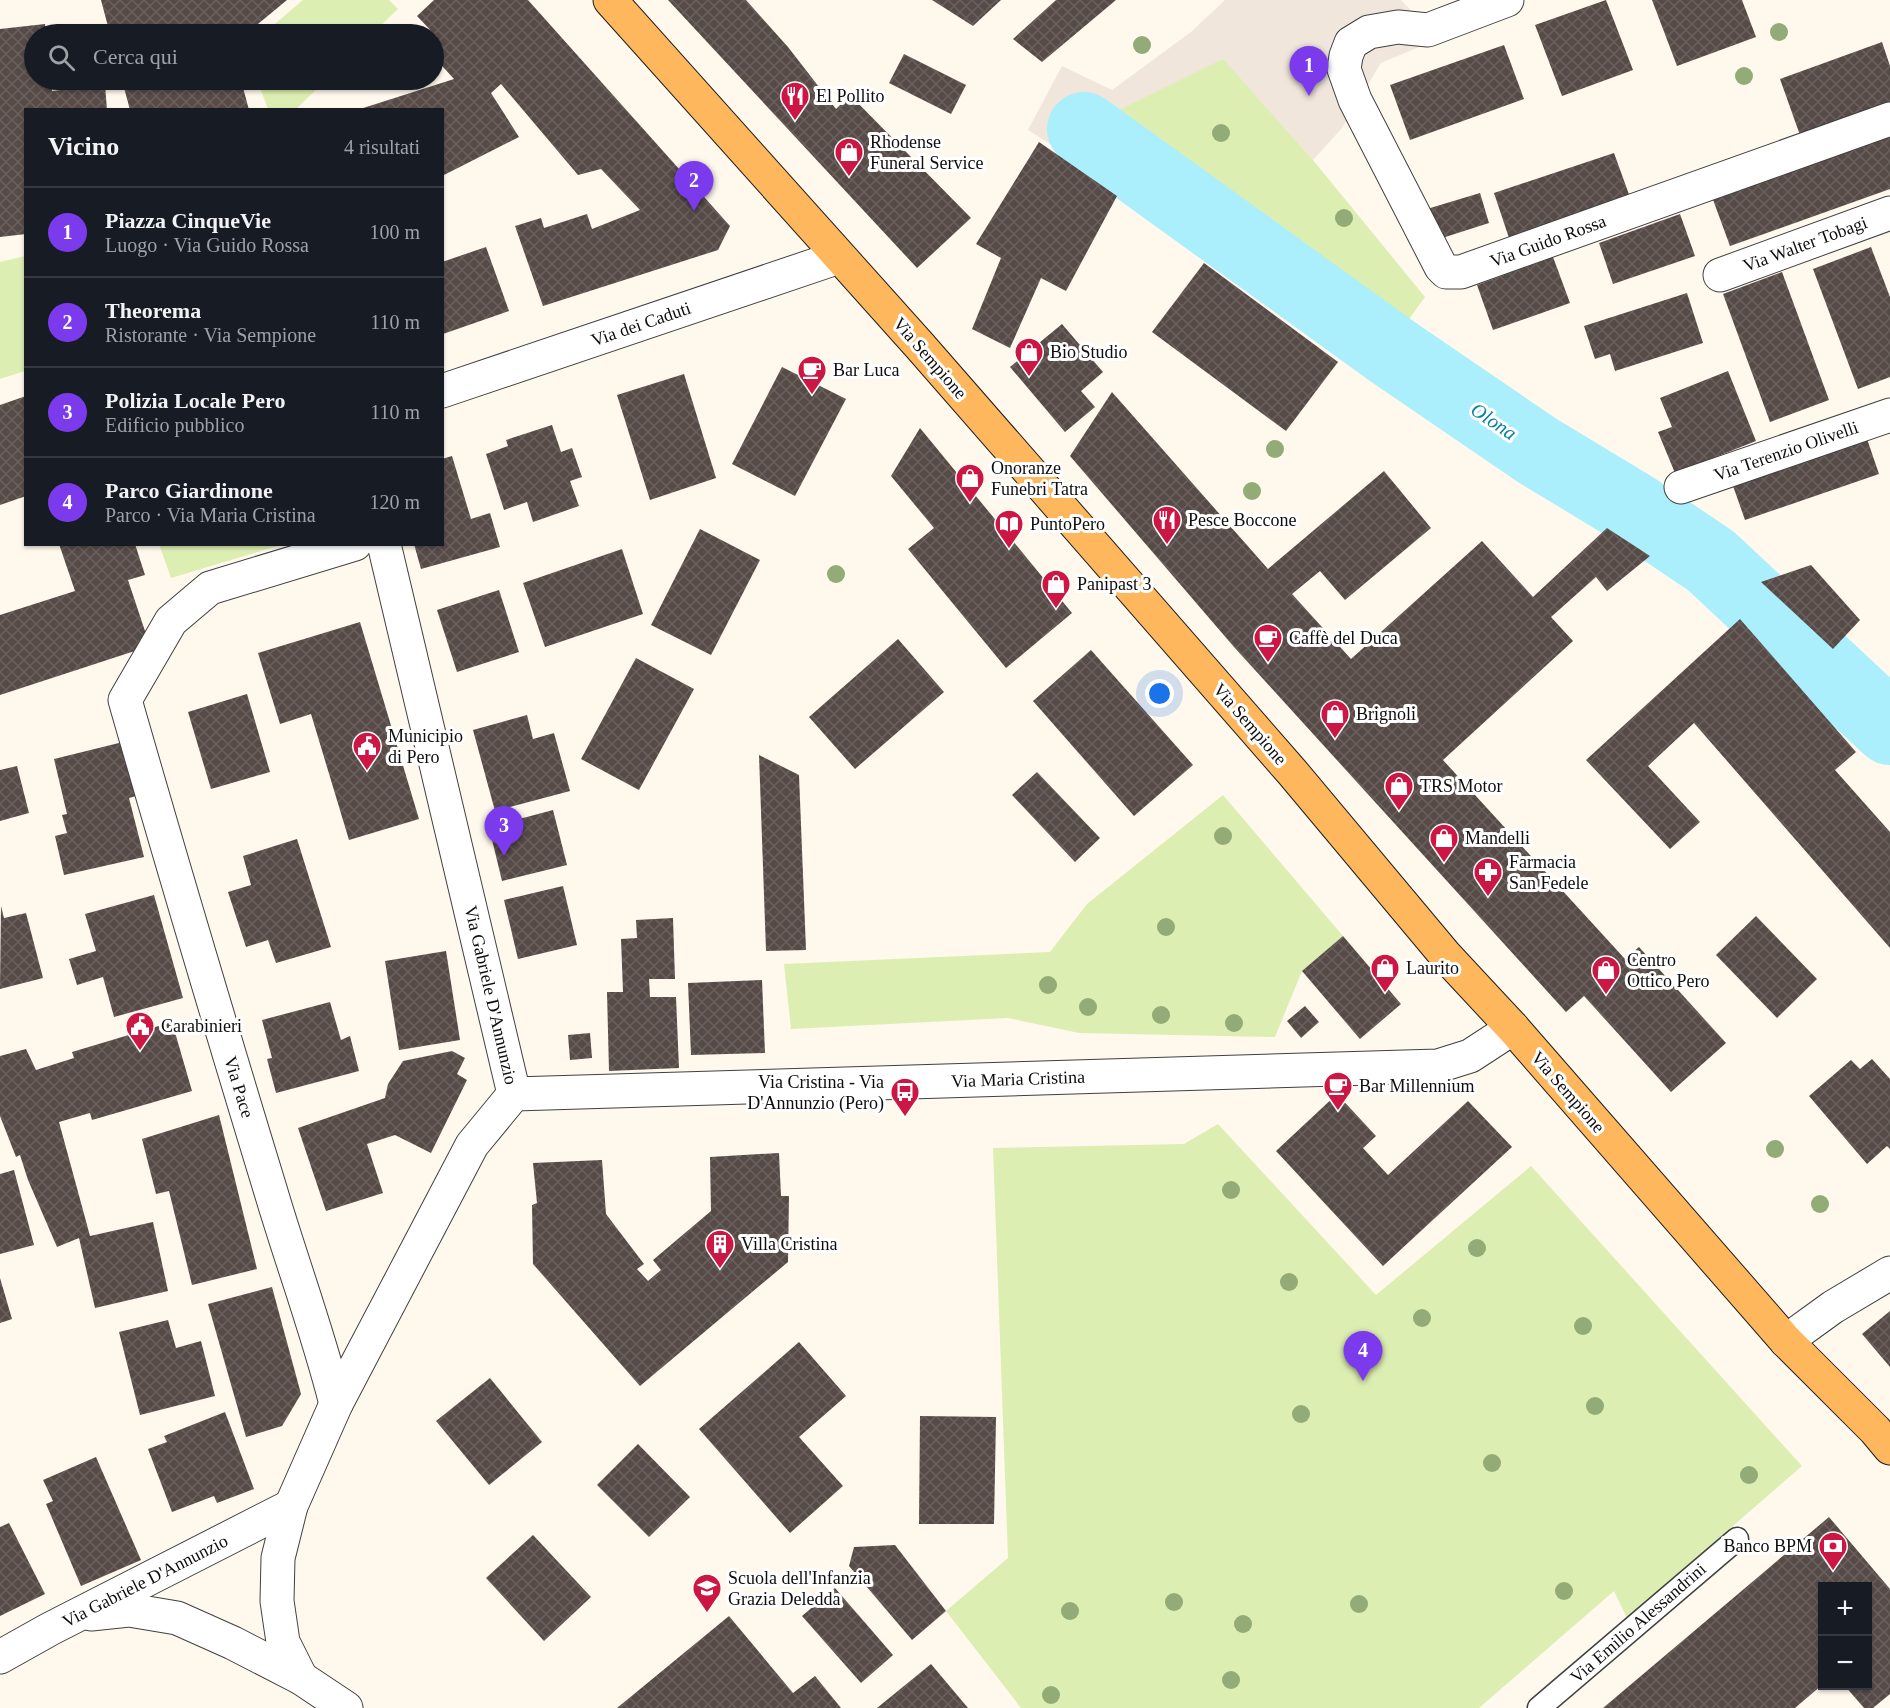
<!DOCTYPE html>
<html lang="it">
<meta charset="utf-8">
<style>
body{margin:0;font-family:"Times New Roman",serif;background:#20242c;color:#f1f3f6}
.controls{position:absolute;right:18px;bottom:18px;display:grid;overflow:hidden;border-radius:0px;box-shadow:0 2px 4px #0004}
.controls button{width:54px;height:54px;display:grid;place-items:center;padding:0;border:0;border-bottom:2px solid #363941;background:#171b24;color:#f1f3f6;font:30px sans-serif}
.you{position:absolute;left:1160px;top:694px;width:21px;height:21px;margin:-15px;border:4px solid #fff;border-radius:50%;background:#1a73e8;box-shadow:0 0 0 9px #1a73e833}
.badge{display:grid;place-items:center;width:39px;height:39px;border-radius:50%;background:#7c3aed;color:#fff;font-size:20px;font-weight:700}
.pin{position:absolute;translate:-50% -50px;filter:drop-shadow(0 2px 3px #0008)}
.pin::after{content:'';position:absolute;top:32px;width:21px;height:18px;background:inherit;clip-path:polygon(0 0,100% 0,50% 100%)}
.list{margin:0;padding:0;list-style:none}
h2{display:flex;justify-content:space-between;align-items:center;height:78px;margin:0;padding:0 24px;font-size:26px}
h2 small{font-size:20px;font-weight:400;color:#9ea1a6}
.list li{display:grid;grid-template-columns:39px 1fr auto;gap:18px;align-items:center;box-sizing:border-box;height:90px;padding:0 24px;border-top:2px solid #363941}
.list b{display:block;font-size:22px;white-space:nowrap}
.list p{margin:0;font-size:20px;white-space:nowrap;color:#9ea1a6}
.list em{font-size:20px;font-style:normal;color:#9ea1a6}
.icon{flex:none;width:33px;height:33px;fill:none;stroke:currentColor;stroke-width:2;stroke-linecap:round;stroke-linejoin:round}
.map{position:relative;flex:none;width:1890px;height:1708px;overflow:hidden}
.search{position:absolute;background:#171b24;box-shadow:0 2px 4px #0004;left:24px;top:24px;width:420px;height:66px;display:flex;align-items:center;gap:15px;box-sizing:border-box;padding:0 21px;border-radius:33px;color:#9ea1a6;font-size:22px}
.panel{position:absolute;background:#171b24;box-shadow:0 2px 4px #0004;left:24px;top:108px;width:420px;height:438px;border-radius:0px}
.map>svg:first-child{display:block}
.park{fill:#ddeeb2}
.plaza{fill:#f0e6db}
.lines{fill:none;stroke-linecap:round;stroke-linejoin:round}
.river{stroke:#abeffd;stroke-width:74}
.building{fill:url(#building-cross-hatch)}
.lane-casing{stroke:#404040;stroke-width:25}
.street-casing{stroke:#404040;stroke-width:35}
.primary-casing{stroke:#1e1e1e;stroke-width:35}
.lane{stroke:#fff;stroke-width:22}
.street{stroke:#fff;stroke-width:33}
.primary{stroke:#ffb75d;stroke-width:33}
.tree{fill:#92ab77}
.labels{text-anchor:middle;stroke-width:6;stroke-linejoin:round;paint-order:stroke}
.poi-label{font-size:18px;fill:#0d0d0d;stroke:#fff;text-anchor:start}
.street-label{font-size:18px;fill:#0d0d0d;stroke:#fff}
.water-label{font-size:20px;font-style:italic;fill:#0980a4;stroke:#fff}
</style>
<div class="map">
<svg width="1890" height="1708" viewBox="0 0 1890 1708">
<defs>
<pattern id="building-cross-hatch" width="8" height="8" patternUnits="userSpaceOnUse" patternTransform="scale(1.5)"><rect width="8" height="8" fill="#574b48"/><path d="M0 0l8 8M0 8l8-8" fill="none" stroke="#6a605e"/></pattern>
</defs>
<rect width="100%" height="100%" fill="#fff8ed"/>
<g class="park">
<path d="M303 0H389L398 9 372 34H263Z"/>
<path d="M1223 58 1313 160 1425 297 1404 326 1112 113Z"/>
<path d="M257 80H326L295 110 268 109Z"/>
<path d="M25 256V371L0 379V262Z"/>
<path d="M159 544H281V545L171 578Z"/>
<path d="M1223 795 1343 936 1302 971 1275 1037 1079 1033 1008 1018 791 1029 784 964 1050 952 1087 904Z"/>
<path d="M1218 1124 1376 1295 1531 1166 1802 1466 1627 1618 1614 1591 1479 1708H1021L946 1611 1008 1558 993 1148 1184 1144Z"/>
</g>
<path class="plaza" d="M1225 0H1401L1438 39 1381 63 1342 128 1313 160 1223 59 1112 113 1097 107 1069 156 1028 130 1062 66 1112 90 1191 32Z"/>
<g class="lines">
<path class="river" d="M1084 129 1393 352 1538 451 1634 509 1711 561 1890 728"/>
</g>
<g class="building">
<path d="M101 0H287L246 34H110Z"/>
<path d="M434 0H528L730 226 718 250 543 306 515 226 541 218 544 228 587 214 592 229 640 210 601 169 578 175 501 84 491 93 519 137 442 176V110H357L454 79 434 57V40L437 37 417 16Z"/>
<path d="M668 0H746L788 47 836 109 850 95 971 218 917 268Z"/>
<path d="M932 0H1001L973 26Z"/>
<path d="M1056 0H1116L1042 62 1013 39Z"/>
<path d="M1606 0 1633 70 1562 96 1535 25Z"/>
<path d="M1652 0H1742L1756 37 1677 66Z"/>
<path d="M45 24 46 34H34V80H51L52 91 105 85 107 110H26V234L0 237V29Z"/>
<path d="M1882 42 1890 66V106L1801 138 1780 79Z"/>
<path d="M1504 45 1524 99 1410 140 1390 85Z"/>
<path d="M904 54 966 85 951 114 889 83Z"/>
<path d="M122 80H241L249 110H130Z"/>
<path d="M1890 133V189L1730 246 1712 197Z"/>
<path d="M1039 142 1117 196 1066 291 1041 278 1010 348 972 329 1001 258 976 244Z"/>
<path d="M1614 153 1631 200 1510 241 1494 193Z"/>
<path d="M1480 193 1489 223 1436 240 1427 209Z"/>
<path d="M1680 214 1695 256 1613 284 1599 243Z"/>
<path d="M486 247 509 311 443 334 442 262Z"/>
<path d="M1871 247 1890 297V377L1858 389 1813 269Z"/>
<path d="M1553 257 1570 303 1493 330 1477 285Z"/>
<path d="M1204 263 1338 362 1286 431 1152 332Z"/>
<path d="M1782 272 1829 400 1770 422 1723 294Z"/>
<path d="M1687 293 1703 343 1615 371 1610 354 1595 359 1584 326Z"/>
<path d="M1062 324 1103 372 1081 391 1095 407 1065 432 1010 367Z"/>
<path d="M782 367 846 399 795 496 732 464Z"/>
<path d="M1728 371 1756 441 1675 473 1658 432 1672 427 1660 398Z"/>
<path d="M684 374 716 478 650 500 617 395Z"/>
<path d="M1112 392 1268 569 1384 471 1431 528 1345 600 1320 571 1292 594 1351 659 1482 541 1533 597 1607 528 1650 556 1607 591 1596 577 1551 617 1573 641 1443 760 1625 959 1639 947 1726 1043 1671 1092 1584 996 1566 1012 1234 647 1070 456Z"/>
<path d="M26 396V496L0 505V405Z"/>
<path d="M552 425 561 452 572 448 582 477 570 481 579 506 533 522 527 502 504 510 486 454 508 446 506 440Z"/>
<path d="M920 428 1072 613 1006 668 908 549 934 528 891 476Z"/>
<path d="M1866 436 1879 474 1745 520 1732 483Z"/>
<path d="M452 456 471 519 490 513 500 547 421 569 414 544H442V459Z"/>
<path d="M700 529 760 560 711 655 651 625Z"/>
<path d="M59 544H135L145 575 128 580 150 646 0 695V615L75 591Z"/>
<path d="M622 549 643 614 545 647 523 583Z"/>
<path d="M1811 565 1860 620 1833 649 1761 582Z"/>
<path d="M499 590 519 652 457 672 437 610Z"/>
<path d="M1740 619 1856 752 1835 770 1890 832V948L1694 723 1648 766 1700 822 1670 849 1586 760Z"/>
<path d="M360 622 419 819 349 840 311 714 280 724 258 653Z"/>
<path d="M898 639 944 692 855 769 809 717Z"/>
<path d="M1091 650 1193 765 1134 816 1033 701Z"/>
<path d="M636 658 694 689 639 790 581 759Z"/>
<path d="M247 694 270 772 211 789 188 712Z"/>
<path d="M527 715 533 739 554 733 570 791 495 811 473 730Z"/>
<path d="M123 742 136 796 129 798 144 857 64 875 55 836 67 833 62 815 67 814 54 759Z"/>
<path d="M759 755 799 775 806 950 766 951Z"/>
<path d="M17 766 29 813 0 821V770Z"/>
<path d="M1037 772 1100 838 1075 862 1012 795Z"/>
<path d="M553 810 567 865 502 881 489 827Z"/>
<path d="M297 839 331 947 276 963 268 940 246 947 228 892 251 885 243 856Z"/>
<path d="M563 886 577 945 518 959 504 900Z"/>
<path d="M154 895 183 998 114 1017 103 977 77 985 69 959 96 951 85 914Z"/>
<path d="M1 906 4 918 26 913 43 978 0 989Z"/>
<path d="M1756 916 1817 979 1777 1018 1716 955Z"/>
<path d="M673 918 675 979H649L650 997H676L679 1068 609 1071 607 992H623L621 939 637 938 636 920Z"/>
<path d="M1343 936 1401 1004 1360 1039 1302 971Z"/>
<path d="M446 951 460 1040 399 1050 385 961Z"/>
<path d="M762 980 765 1053 691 1055 688 983Z"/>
<path d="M330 1002 341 1040 350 1036 359 1071 276 1093 267 1059 272 1058 262 1020Z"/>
<path d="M1305 1006 1319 1022 1301 1038 1287 1021Z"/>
<path d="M172 1022 192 1091 92 1120 90 1113 59 1122 90 1236 153 1222 168 1291 95 1308 79 1238 57 1247 28 1180 20 1155 16 1157 0 1116V1056L26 1049 36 1070 74 1058 72 1052Z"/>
<path d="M590 1033 592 1058 570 1060 568 1035Z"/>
<path d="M452 1051 465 1058 457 1074 467 1080 431 1153 395 1135 367 1144 383 1193 326 1211 298 1128 385 1098 388 1084 403 1061Z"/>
<path d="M1872 1059 1890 1079V1149L1887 1146 1867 1164 1809 1096 1851 1060 1860 1069Z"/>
<path d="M1337 1094 1376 1136 1363 1148 1388 1175 1468 1101 1512 1147 1383 1266 1276 1151Z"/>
<path d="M219 1115 257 1269 192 1285 169 1191 156 1194 142 1139Z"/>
<path d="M779 1153 781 1196H789L788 1262 640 1386 533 1264 532 1205 537 1203 533 1163 602 1160 606 1214 644 1264 637 1269 648 1281 661 1270 653 1260 711 1211 710 1157Z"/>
<path d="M14 1170 34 1245 0 1254V1174Z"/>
<path d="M0 1278 12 1319 0 1323Z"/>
<path d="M272 1287 301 1394 282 1426 246 1437 208 1304Z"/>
<path d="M1890 1311V1367L1862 1334Z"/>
<path d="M168 1320 176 1348 201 1341 215 1396 140 1415 119 1332Z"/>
<path d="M799 1342 846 1396 799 1437 843 1486 790 1533 699 1429Z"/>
<path d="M490 1378 542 1442 489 1485 436 1421Z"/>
<path d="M225 1412 254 1489 217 1503 214 1496 172 1512 148 1449 167 1442 164 1436Z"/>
<path d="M920 1416 996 1417 994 1524H919Z"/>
<path d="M638 1444 690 1497 649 1537 597 1485Z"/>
<path d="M96 1457 141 1560 81 1586 46 1504 53 1501 43 1480Z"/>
<path d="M1829 1517 1890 1589V1694L1873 1708H1864L1845 1686H1868V1586H1822V1685L1795 1708H1603Z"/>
<path d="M9 1523 45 1594 0 1616V1527Z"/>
<path d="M533 1535 591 1597 544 1641 486 1578Z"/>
<path d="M895 1545 946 1611 912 1640 849 1566 854 1547Z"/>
<path d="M835 1588 893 1655 861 1683 802 1616Z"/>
<path d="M729 1616 793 1693 815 1676 841 1708H617Z"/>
<path d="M931 1664 968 1708H877Z"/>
</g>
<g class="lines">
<g class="lane-casing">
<path id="lane" d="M1539 1708 1737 1539"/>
</g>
<g class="street-casing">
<g id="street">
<path d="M1507 0 1428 30 1398 27 1369 32 1351 43 1346 56 1344 69 1355 100 1441 267 1446 272H1461L1890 119"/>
<path d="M1720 275 1890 213"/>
<path d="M442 391 839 257"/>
<path d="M1681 487 1890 415"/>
<path d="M384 544 514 1094"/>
<path d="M514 1094 1438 1066 1470 1056 1513 1028"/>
<path d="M1786 1341 1833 1307 1890 1273"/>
<path d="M336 1404C318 1332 292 1263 271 1192 221 1028 172 864 125 700L171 621 210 588 355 544"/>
<path d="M91 1614 129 1610 177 1618 233 1643 301 1678 346 1708"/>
<path d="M0 1657 50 1629 291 1506"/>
<path d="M301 1678 283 1642 277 1601 278 1558 291 1506 336 1404 472 1145 514 1094"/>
</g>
</g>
<g class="primary-casing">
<path id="primary" d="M610 0 920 346 1292 772 1446 956 1513 1028 1786 1341 1875 1430 1890 1448"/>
</g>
<use href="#lane" class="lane"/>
<use href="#street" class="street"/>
<use href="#primary" class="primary"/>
</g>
<g class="tree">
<circle cx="1779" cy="32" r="9"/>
<circle cx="1142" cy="45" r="9"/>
<circle cx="1744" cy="76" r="9"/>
<circle cx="1221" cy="133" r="9"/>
<circle cx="1344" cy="218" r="9"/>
<circle cx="1275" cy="449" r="9"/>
<circle cx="1252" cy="491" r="9"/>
<circle cx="836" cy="574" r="9"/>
<circle cx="1223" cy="836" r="9"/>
<circle cx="1166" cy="927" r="9"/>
<circle cx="1048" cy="985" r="9"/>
<circle cx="1088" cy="1007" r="9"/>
<circle cx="1161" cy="1015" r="9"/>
<circle cx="1234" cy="1023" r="9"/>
<circle cx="1775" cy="1149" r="9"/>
<circle cx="1231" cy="1190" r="9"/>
<circle cx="1820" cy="1204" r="9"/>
<circle cx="1477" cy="1248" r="9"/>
<circle cx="1289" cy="1282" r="9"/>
<circle cx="1422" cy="1318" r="9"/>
<circle cx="1583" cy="1326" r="9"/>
<circle cx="1595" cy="1406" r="9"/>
<circle cx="1301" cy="1414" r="9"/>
<circle cx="1492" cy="1463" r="9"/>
<circle cx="1749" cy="1475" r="9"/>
<circle cx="1564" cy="1591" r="9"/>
<circle cx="1174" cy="1602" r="9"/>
<circle cx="1359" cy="1604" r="9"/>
<circle cx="1070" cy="1611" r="9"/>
<circle cx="1243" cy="1624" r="9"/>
<circle cx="1231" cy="1680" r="9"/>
<circle cx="1051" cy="1695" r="9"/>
</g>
<defs>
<g id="restaurant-pin" transform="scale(1.5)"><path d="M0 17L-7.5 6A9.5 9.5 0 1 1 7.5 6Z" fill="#cc1643" stroke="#fff"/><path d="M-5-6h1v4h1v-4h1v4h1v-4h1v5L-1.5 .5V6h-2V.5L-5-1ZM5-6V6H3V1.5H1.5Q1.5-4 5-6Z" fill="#fff"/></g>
<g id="shop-pin" transform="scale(1.5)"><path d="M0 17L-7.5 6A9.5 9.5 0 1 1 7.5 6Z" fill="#cc1643" stroke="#fff"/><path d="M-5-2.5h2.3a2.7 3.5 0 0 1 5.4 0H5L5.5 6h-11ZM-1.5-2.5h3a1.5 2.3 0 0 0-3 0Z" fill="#fff"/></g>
<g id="cafe-pin" transform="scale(1.5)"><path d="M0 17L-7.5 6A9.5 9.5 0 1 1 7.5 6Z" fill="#cc1643" stroke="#fff"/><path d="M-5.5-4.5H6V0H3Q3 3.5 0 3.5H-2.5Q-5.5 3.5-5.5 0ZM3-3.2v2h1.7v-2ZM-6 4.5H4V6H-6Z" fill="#fff"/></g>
<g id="library-pin" transform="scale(1.5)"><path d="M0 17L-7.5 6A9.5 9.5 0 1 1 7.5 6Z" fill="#cc1643" stroke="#fff"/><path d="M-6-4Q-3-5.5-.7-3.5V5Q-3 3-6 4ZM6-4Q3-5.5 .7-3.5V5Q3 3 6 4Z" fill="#fff"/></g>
<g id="civic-pin" transform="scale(1.5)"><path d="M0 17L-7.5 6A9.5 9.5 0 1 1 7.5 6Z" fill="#cc1643" stroke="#fff"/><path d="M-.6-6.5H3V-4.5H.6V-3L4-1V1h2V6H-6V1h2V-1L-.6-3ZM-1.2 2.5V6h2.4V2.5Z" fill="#fff"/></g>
<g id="pharmacy-pin" transform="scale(1.5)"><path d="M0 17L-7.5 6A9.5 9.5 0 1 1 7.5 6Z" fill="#cc1643" stroke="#fff"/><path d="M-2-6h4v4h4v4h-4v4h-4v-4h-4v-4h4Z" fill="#fff"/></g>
<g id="bus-pin" transform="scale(1.5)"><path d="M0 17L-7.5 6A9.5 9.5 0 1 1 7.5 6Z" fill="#cc1643" stroke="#fff"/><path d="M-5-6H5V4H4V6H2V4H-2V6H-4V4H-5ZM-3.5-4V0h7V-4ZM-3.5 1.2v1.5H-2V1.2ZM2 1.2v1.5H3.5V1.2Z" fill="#fff"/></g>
<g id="building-pin" transform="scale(1.5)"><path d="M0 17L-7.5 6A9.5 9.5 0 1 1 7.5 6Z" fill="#cc1643" stroke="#fff"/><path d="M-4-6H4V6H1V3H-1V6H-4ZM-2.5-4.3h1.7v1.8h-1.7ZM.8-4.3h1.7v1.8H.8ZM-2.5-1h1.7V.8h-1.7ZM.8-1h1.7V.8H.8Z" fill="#fff"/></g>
<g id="bank-pin" transform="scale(1.5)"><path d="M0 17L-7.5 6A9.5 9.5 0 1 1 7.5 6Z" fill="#cc1643" stroke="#fff"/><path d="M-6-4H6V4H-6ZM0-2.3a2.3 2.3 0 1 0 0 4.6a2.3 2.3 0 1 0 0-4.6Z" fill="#fff"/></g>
<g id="school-pin" transform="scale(1.5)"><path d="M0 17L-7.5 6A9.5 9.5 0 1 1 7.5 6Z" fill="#cc1643" stroke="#fff"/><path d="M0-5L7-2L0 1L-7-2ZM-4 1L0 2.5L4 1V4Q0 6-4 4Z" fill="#fff"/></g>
</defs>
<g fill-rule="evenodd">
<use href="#restaurant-pin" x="795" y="96"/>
<use href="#shop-pin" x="849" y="152"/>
<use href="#shop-pin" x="1029" y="352"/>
<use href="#cafe-pin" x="812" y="370"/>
<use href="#shop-pin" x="970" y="478"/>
<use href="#restaurant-pin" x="1167" y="520"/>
<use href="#library-pin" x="1009" y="524"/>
<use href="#shop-pin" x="1056" y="584"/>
<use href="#cafe-pin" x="1268" y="638"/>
<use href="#shop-pin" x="1335" y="714"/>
<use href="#civic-pin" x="367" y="746"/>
<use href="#shop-pin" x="1399" y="786"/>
<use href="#shop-pin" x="1444" y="838"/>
<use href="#pharmacy-pin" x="1488" y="872"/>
<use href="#shop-pin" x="1385" y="968"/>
<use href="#shop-pin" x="1606" y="970"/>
<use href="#civic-pin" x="140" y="1026"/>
<use href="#cafe-pin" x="1338" y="1086"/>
<use href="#bus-pin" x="905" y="1092"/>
<use href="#building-pin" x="720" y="1244"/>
<use href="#bank-pin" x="1833" y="1546"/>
<use href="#school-pin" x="707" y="1588"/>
</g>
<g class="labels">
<g class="poi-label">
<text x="816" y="102">El Pollito</text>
<text x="870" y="148">Rhodense<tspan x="870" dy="21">Funeral Service</tspan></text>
<text x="1050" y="358">Bio Studio</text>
<text x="833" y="376">Bar Luca</text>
<text x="991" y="474">Onoranze<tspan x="991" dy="21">Funebri Tatra</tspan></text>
<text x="1188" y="526">Pesce Boccone</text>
<text x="1030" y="530">PuntoPero</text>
<text x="1077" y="590">Panipast 3</text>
<text x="1289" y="644">Caffè del Duca</text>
<text x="1356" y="720">Brignoli</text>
<text x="388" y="742">Municipio<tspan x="388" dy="21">di Pero</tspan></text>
<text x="1420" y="792">TRS Motor</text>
<text x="1465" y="844">Mandelli</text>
<text x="1509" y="868">Farmacia<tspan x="1509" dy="21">San Fedele</tspan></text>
<text x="1627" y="966">Centro<tspan x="1627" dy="21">Ottico Pero</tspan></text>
<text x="1406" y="974">Laurito</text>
<text x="161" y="1032">Carabinieri</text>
<text x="884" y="1088" text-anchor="end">Via Cristina - Via<tspan x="884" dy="21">D'Annunzio (Pero)</tspan></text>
<text x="1359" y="1092">Bar Millennium</text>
<text x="741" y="1250">Villa Cristina</text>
<text x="1812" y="1552" text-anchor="end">Banco BPM</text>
<text x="728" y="1584">Scuola dell'Infanzia<tspan x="728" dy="21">Grazia Deledda</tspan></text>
</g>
<g class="street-label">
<text transform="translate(1548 241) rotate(-20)" y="6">Via Guido Rossa</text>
<text transform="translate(1805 244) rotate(-20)" y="6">Via Walter Tobagi</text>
<text transform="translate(641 324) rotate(-19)" y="6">Via dei Caduti</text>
<text transform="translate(930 358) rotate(49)" y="6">Via Sempione</text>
<text transform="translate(1786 451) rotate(-19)" y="6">Via Terenzio Olivelli</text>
<text transform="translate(1250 724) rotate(49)" y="6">Via Sempione</text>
<text transform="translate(491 995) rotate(77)" y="6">Via Gabriele D'Annunzio</text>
<text transform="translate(1018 1079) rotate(-2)" y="6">Via Maria Cristina</text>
<text transform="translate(239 1087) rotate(73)" y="6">Via Pace</text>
<text transform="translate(1568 1092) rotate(49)" y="6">Via Sempione</text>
<text transform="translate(145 1581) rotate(-27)" y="6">Via Gabriele D'Annunzio</text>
<text transform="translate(1638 1623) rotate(-41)" y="6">Via Emilio Alessandrini</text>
</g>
<g class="water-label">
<text transform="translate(1494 421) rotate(34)" y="7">Olona</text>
</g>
</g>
</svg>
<div class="controls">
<button>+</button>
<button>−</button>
</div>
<div class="you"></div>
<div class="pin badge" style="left:1309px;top:96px">1</div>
<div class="pin badge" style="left:694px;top:211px">2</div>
<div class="pin badge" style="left:504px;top:856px">3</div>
<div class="pin badge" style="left:1363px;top:1381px">4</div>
<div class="search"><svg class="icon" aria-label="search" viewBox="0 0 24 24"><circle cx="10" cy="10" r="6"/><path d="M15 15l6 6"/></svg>Cerca qui</div>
<section class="panel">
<h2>Vicino<small>4 risultati</small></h2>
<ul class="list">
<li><span class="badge">1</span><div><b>Piazza CinqueVie</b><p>Luogo · Via Guido Rossa</p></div><em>100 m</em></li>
<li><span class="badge">2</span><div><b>Theorema</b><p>Ristorante · Via Sempione</p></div><em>110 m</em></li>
<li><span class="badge">3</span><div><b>Polizia Locale Pero</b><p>Edificio pubblico</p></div><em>110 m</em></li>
<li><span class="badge">4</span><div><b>Parco Giardinone</b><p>Parco · Via Maria Cristina</p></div><em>120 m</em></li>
</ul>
</section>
</div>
